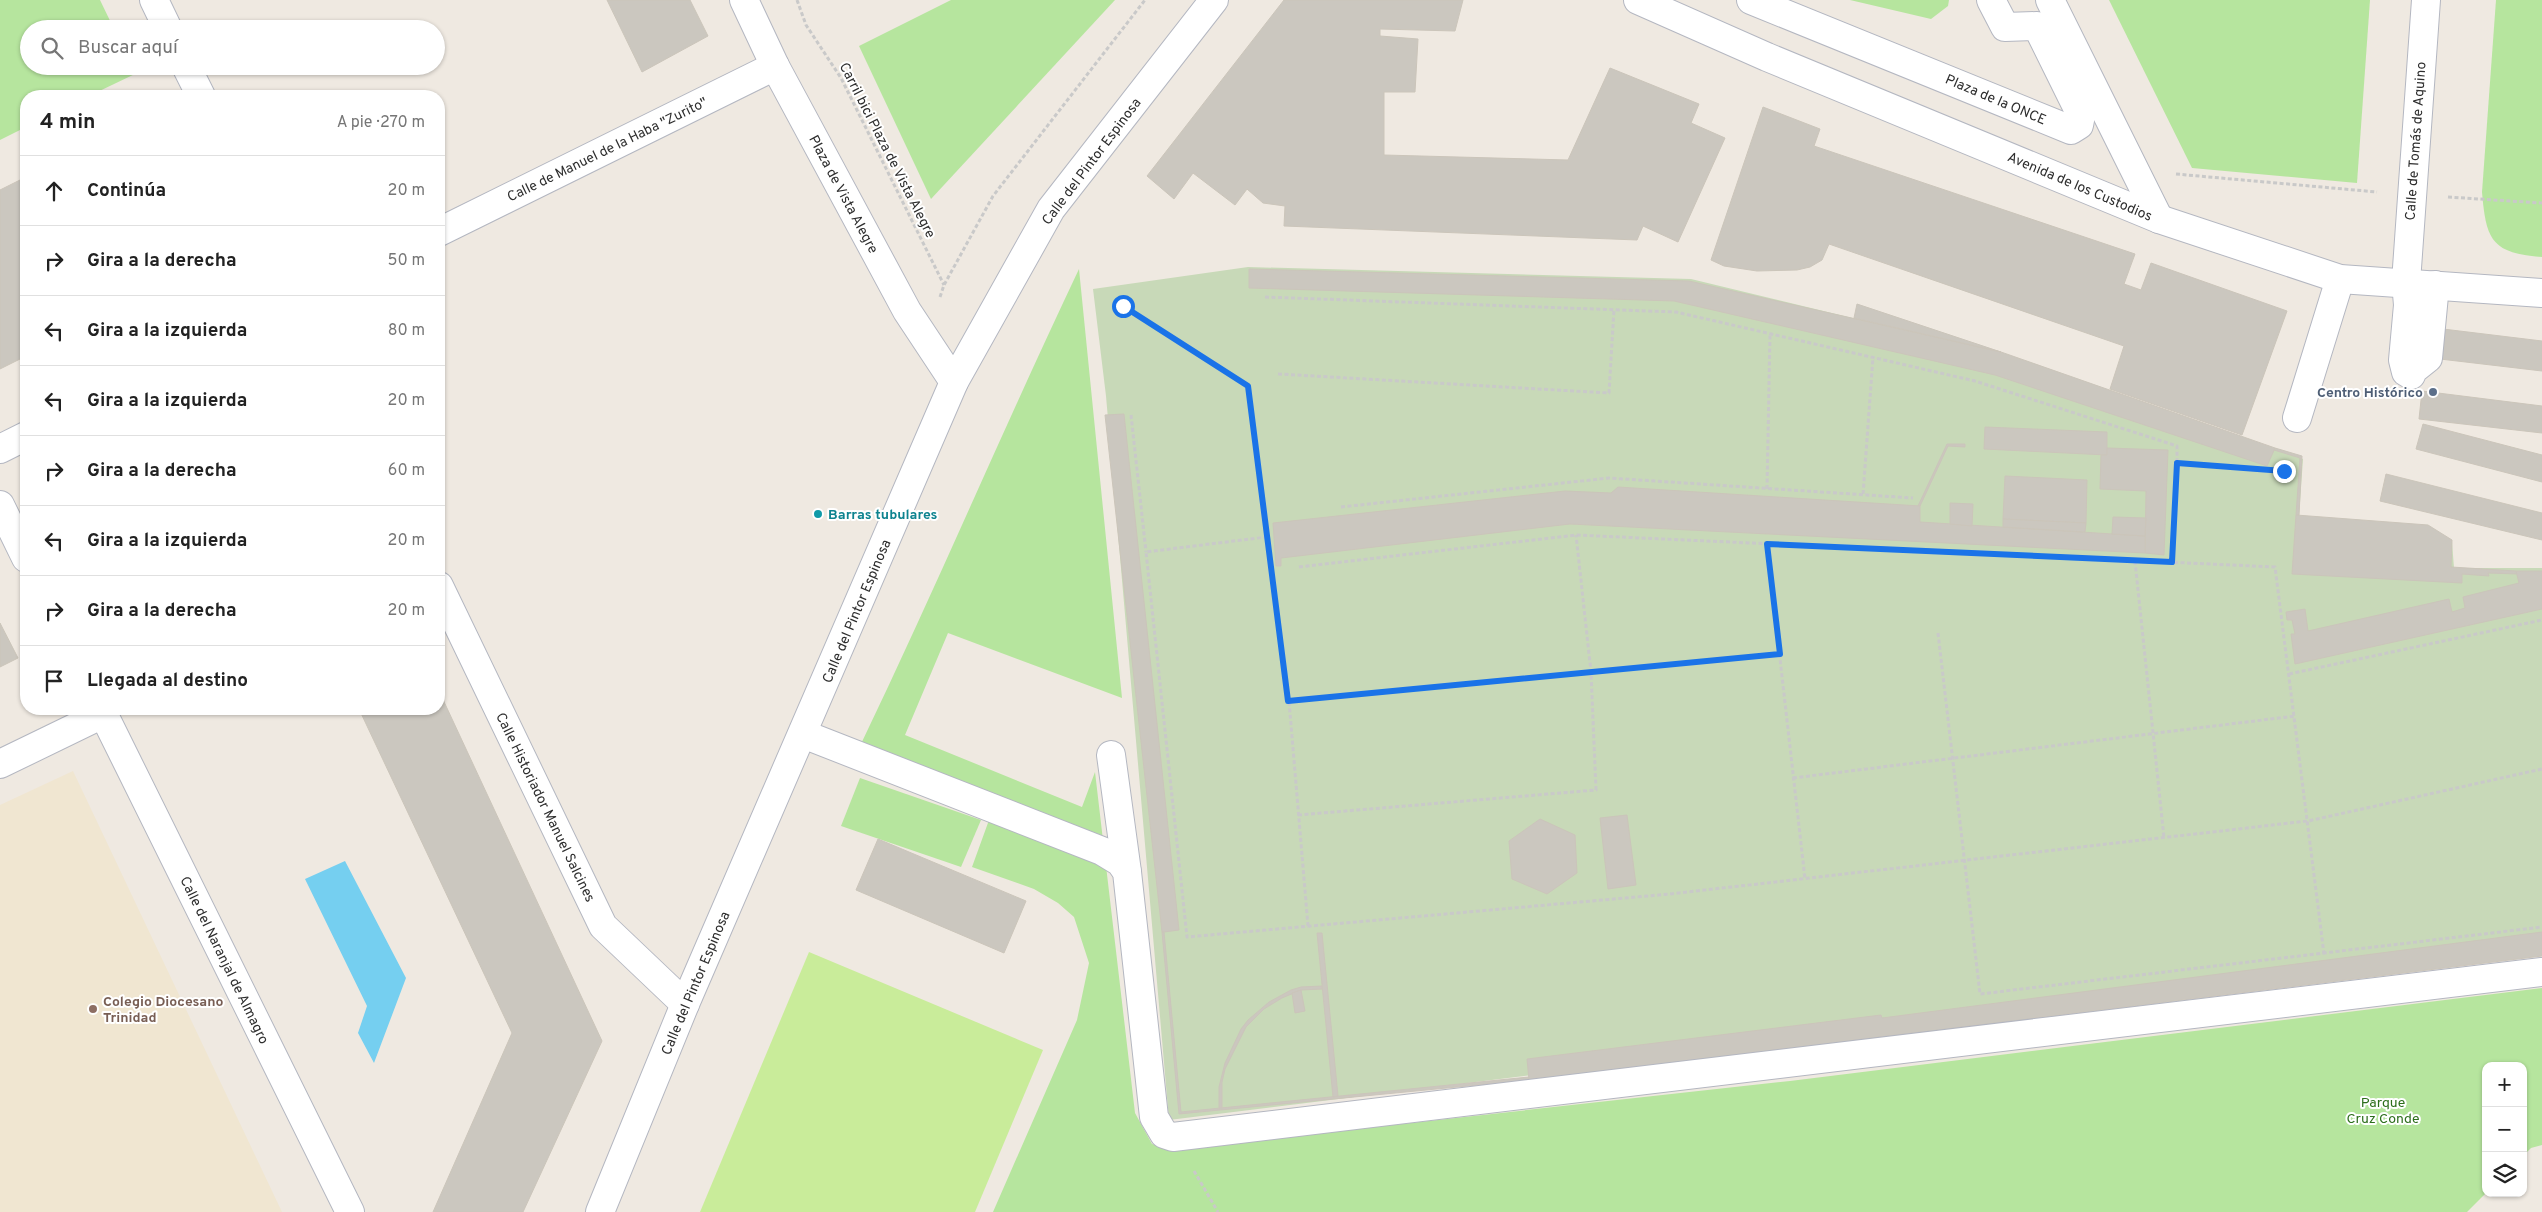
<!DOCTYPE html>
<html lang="es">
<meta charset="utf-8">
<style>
body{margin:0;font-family:Overpass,sans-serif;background:#f2f2f2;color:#222}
.controls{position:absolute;right:15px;bottom:15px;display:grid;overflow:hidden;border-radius:10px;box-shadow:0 1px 4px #0004}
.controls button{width:45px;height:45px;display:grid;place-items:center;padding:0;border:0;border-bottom:1px solid #e0e0e0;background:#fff;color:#222;font:25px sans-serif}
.stop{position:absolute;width:15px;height:15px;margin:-11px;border:4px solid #1a73e8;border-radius:50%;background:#fff}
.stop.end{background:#1a73e8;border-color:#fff;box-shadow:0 1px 5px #0008}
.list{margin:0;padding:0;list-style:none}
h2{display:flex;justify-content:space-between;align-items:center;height:65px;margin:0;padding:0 20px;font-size:21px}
h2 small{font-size:16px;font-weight:400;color:#767676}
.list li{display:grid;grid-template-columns:32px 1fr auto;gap:15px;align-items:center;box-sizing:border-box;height:70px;padding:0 20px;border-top:1px solid #e0e0e0}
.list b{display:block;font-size:19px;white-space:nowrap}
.list em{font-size:16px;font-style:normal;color:#767676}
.icon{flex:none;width:28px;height:28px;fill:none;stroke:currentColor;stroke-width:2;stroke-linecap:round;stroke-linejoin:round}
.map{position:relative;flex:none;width:2542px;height:1212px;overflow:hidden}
.search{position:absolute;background:#fff;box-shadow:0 1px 4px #0004;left:20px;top:20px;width:425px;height:55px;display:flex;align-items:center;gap:12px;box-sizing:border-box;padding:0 18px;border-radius:28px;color:#767676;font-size:19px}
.panel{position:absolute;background:#fff;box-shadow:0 1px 4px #0004;left:20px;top:90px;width:425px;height:625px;border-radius:20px}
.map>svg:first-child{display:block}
.education{fill:#f0e6d1}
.green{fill:#b6e59e}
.cemetery{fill:#c8d9b8}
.pitch{fill:#c9ec9a}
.water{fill:#75cff0}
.building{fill:#cbc7bf;stroke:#cbc5ba}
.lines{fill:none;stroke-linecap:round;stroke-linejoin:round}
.minor-casing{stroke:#b4b7c1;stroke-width:30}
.path{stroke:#c9c9c9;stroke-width:3;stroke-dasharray:4 2.5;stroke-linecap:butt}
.minor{stroke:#fff;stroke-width:28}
.route{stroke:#1a73e8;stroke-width:6}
.service-dot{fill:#5c6f8a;stroke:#fff;stroke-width:2}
.culture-dot{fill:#0f9aa8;stroke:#fff;stroke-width:2}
.education-dot{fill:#8d6e63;stroke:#fff;stroke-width:2}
.labels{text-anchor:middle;stroke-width:4;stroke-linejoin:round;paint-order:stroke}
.street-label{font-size:14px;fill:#2e2e2e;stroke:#fff}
.service-label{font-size:14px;font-weight:bold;fill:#4e5e75;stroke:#fff;text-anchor:end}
.culture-label{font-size:14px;font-weight:bold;fill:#0d838f;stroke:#fff;text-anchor:start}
.education-label{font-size:14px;font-weight:bold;fill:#785e54;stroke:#fff;text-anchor:start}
.park-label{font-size:14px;fill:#2c6e1b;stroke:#fff}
</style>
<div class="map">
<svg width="2542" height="1212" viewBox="0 0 2542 1212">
<rect width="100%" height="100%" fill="#efe9e1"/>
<path class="education" d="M73 771 282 1212H0V805Z"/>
<g class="green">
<path d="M0 0H100L114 29H29V66H133L137 73 89 96H26V127L0 140Z"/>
<path d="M951 0H1115L931 199 859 46Z"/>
<path d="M1850 0H1949L1948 6 1931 19Z"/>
<path d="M2109 0H2370L2357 183 2192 168Z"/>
<path d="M2496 0H2542V257C2492 253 2486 241 2482 192Z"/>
<path d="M1079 269 1122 698 948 633 905 735 1082 807 1095 772 1135 1113 1152 1144 1167 1148H1183L1790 1081 2542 988V1145L2531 1148 2523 1156V1066H2486V1193L2467 1212H993L1077 1020 1089 963 1074 917 1058 903 1034 889 972 867 997 798 860 746C936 588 1004 427 1079 269Z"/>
<path d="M860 778 981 820 961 867 841 826Z"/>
</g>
<path class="cemetery" d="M1248 267 1691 279 2001 354 2303 459 2299 517 2428 526 2452 542 2454 568H2542V950L1169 1120 1106 396 1093 289Z"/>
<path class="pitch" d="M809 952 1043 1050 975 1212H700Z"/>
<path class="water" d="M345 861 406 978 374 1063 358 1033 367 1006 305 879Z"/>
<g class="building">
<path d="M607 0H690L708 36 642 72Z"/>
<path d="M1284 0H1463L1455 31 1380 29V36L1418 39 1415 92H1384V155L1568 160 1610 68 1699 104 1691 123 1725 138 1678 242 1643 226 1637 240 1284 226 1285 206 1263 203 1247 189 1235 205 1193 173 1174 199 1147 176Z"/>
<path d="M1763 107 1820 129 1814 146 2135 254 2124 284 2141 290 2151 263 2287 311 2242 435 2110 389 2124 346 1829 244 1822 260 1810 267 1797 270 1757 271 1724 266 1711 260Z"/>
<path d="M26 177V356L0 369V190Z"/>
<path d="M1249 269 1689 281 2001 352 2275 448 2267 466 1995 375 1674 301 1249 288Z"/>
<path d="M1857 304 2001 352 1854 318Z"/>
<path d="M2443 329 2542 341V371L2440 359Z"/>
<path d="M2422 391 2542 406V433L2419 419Z"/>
<path d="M1124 414 1179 930 1164 932H1162L1105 415Z"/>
<path d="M2423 424 2542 455V482L2416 449Z"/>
<path d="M1985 427 2107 432V455L1984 449Z"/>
<path d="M1947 444H1965V447L1948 446 1920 506H1918Z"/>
<path d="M2107 448 2168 450 2164 555 2145 553 2146 491 2100 489 2101 455H2107Z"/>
<path d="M2275 448 2302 456 2299 515H2296L2300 458 2274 450Z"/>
<path d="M2386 474 2542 513V540L2380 501Z"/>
<path d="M2005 476 2087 480 2086 523 2003 519Z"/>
<path d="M1618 487 1920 506V522L2145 536V553L1570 524 1281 558V566H1276L1273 523 1565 491 1611 493Z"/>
<path d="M1950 503 1973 504 1972 526 1950 524Z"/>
<path d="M2296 515 2428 525 2452 540 2451 567 2516 571 2518 574 2488 573 2489 576 2462 574V583L2292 574Z"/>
<path d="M2113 517 2146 518 2145 536 2112 534Z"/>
<path d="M2003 519 2086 523 2085 532 2003 527Z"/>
<path d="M2516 571H2542V609L2295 664 2291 634H2295L2292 620H2287L2286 612 2305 609 2308 631 2449 599 2452 612 2465 608 2463 597 2519 583Z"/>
<path d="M0 623 18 658 0 667Z"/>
<path d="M439 691 602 1041 523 1212H433L512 1033 359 709H439Z"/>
<path d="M1627 815 1636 885 1608 889 1600 818Z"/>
<path d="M1540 819 1575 835 1577 873 1547 894 1512 879 1509 841Z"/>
<path d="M878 839 1026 901 1004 953 856 890Z"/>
<path d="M1162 932H1164L1181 1112 1529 1077V1080L1179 1114Z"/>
<path d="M2542 932V956L1529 1080 1527 1059 1881 1015 1882 1018Z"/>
<path d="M1317 933H1322L1338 1096 1333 1097Z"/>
<path d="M1322 986V989L1301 990 1282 998 1264 1009 1246 1027 1225 1069 1222 1082V1108H1219V1087L1225 1063 1241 1029 1248 1020 1269 1002 1291 990 1301 987Z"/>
<path d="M1301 990 1305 1011 1295 1013 1292 993Z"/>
</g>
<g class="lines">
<g class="minor-casing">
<g id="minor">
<path d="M154 0 168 29"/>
<path d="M744 0 775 66 907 311 954 382"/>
<path d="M1638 0 1767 57 2159 219 2340 279 2542 293"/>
<path d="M1751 0 2071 130 2079 125 2081 115 2037 26 2005 27 1991 0"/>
<path d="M2050 0 2159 219"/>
<path d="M2426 0 2406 282 2408 305 2403 360 2406 372 2411 375 2413 370 2428 358 2435 285"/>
<path d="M186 66 201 96"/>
<path d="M439 232 775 66"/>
<path d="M2297 418 2340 279"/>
<path d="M0 449 26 436"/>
<path d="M0 505 26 558"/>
<path d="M439 586 603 926 685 1004"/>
<path d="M101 709 350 1212"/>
<path d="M803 734 1102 851 1120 862 1127 872 1154 1117 1164 1134 1173 1137 2542 972"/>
<path d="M1111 755 1127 872"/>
<path d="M0 764 103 714"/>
<path d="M600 1212 685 1004 954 382 1051 209 1214 0"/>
</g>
</g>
<g class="path">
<path d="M797 0 806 25 841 78 944 285"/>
<path d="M2176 174 2377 192"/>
<path d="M2448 197 2542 203"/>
<path d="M940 297 944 285 993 196 1145 0"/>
<path d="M1265 297 1676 312 1975 381 2177 446V463"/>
<path d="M1123 306 1248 386 1266 537"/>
<path d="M1278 374 1609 393 1614 309"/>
<path d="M1131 415 1146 552"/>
<path d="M1767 489 1770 334"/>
<path d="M1863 494 1873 357"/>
<path d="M1341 507 1609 478 1913 498"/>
<path d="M1767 544 1805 879"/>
<path d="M2135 561 2164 838"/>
<path d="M2172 563 2177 463 2284 471"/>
<path d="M1299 567 1576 535 2275 567 2324 954"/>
<path d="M1938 633 1980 994 2542 927"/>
<path d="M2289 674 2542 620"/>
<path d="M1289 701 1779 654"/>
<path d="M1793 778 2295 716"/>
<path d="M1298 815 1596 790 1591 672 1576 535"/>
<path d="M1308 926 1289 701 1266 537 1146 552 1187 937 1670 894 2308 821 2542 769"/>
<path d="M1194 1171 1218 1212"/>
</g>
<use href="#minor" class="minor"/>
</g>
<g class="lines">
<path class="route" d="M1123 306 1248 386 1288 701 1780 654 1767 544 2172 562 2177 463 2284 471"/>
</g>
<circle class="service-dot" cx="2433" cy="392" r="5"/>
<circle class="culture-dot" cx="818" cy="514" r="5"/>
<circle class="education-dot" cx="93" cy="1009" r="5"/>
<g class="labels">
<g class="street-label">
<text transform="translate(1996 99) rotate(23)" y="5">Plaza de la ONCE</text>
<text transform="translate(2415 141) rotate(-86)" y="5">Calle de Tomás de Aquino</text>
<text transform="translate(607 149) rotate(-26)" y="5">Calle de Manuel de la Haba "Zurito"</text>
<text transform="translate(888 150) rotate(63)" y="5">Carril bici Plaza de Vista Alegre</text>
<text transform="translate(1091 161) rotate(-53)" y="5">Calle del Pintor Espinosa</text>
<text transform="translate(2080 186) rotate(23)" y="5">Avenida de los Custodios</text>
<text transform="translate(844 194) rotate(62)" y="5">Plaza de Vista Alegre</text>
<text transform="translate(856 611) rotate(-67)" y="5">Calle del Pintor Espinosa</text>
<text transform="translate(546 807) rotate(64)" y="5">Calle Historiador Manuel Salcines</text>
<text transform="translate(225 960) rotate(64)" y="5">Calle del Naranjal de Almagro</text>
<text transform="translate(695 983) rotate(-67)" y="5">Calle del Pintor Espinosa</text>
</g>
<g class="service-label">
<text x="2423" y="397">Centro Histórico</text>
</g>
<g class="culture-label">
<text x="828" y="519">Barras tubulares</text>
</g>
<g class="education-label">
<text x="103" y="1006">Colegio Diocesano<tspan x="103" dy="16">Trinidad</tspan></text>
</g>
<g class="park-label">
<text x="2383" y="1107">Parque<tspan x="2383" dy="16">Cruz Conde</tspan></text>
</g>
</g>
</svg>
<div class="controls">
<button>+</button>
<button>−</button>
<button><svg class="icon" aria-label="layers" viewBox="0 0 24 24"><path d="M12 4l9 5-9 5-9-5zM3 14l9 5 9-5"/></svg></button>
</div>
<div class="stop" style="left:1123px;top:306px"></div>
<div class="stop end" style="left:2284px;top:471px"></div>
<div class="search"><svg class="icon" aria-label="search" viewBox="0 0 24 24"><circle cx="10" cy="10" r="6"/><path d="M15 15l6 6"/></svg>Buscar aquí</div>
<section class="panel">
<h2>4 min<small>A pie · 270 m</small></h2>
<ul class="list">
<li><svg class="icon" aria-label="ahead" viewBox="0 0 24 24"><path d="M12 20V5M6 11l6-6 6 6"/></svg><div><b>Continúa</b></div><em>20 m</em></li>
<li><svg class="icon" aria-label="right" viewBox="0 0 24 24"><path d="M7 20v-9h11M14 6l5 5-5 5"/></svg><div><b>Gira a la derecha</b></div><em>50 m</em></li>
<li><svg class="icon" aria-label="left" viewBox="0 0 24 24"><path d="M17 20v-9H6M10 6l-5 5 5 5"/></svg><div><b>Gira a la izquierda</b></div><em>80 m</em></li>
<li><svg class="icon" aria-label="left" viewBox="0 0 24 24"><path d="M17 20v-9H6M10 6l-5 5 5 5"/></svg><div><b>Gira a la izquierda</b></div><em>20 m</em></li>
<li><svg class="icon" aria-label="right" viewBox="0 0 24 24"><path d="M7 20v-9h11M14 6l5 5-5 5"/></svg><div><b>Gira a la derecha</b></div><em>60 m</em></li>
<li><svg class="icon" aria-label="left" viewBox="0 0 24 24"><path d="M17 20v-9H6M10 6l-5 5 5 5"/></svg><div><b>Gira a la izquierda</b></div><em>20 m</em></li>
<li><svg class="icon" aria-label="right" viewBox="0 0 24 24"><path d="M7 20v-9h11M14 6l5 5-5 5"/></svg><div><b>Gira a la derecha</b></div><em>20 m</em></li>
<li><svg class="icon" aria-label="arrive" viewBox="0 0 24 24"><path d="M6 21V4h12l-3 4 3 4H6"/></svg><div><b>Llegada al destino</b></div></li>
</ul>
</section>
</div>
